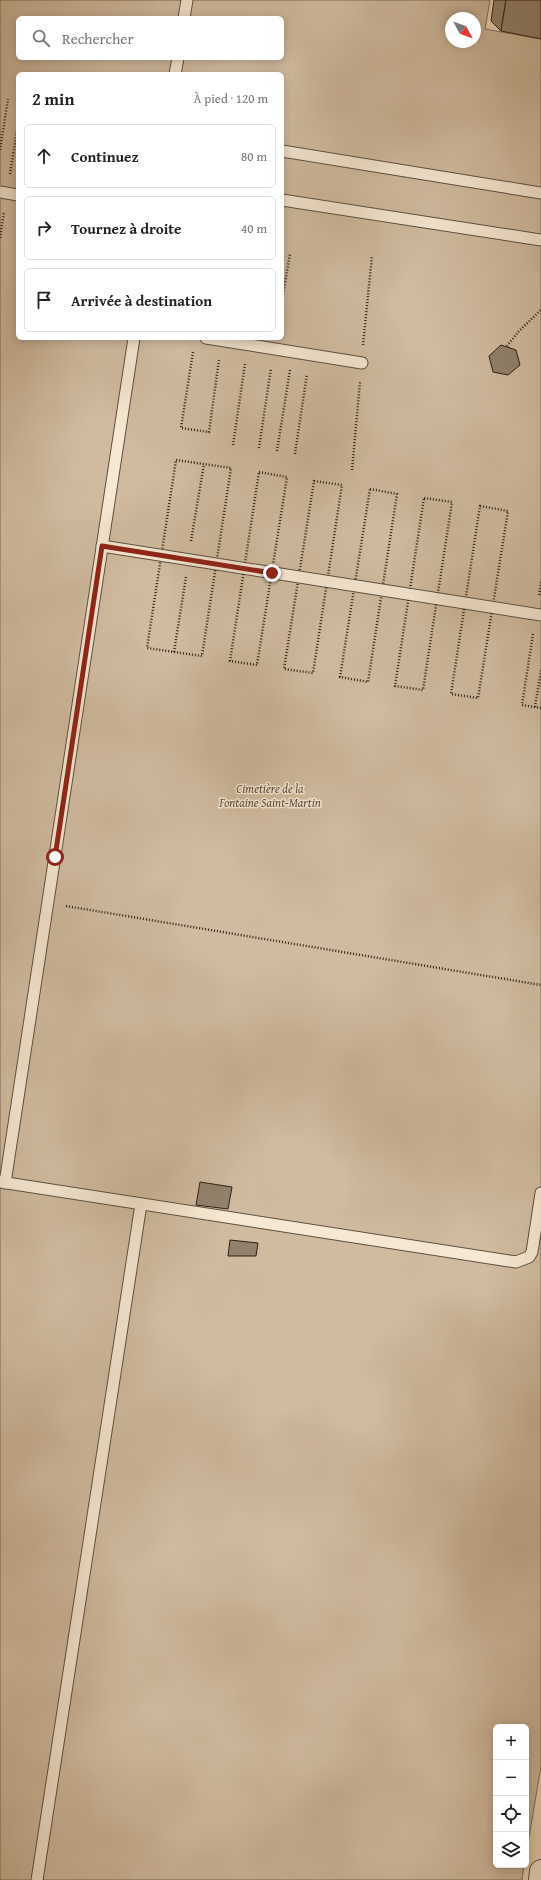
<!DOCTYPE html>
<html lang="fr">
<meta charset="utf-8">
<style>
body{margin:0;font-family:"Gentium Book Plus",serif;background:#f6f6f6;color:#222}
.controls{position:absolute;right:12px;bottom:12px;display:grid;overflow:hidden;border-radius:6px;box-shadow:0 2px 10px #0003}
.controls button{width:36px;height:36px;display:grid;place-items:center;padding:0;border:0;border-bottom:1px solid #e0e0e0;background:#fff;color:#222;font:20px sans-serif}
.compass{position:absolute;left:445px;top:12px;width:36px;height:36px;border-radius:50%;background:#fff;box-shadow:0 2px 10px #0003;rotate:131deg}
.stop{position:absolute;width:12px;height:12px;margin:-9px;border:3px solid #8f2418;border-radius:50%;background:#fff}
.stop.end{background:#8f2418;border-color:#fff;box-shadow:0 1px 4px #0008}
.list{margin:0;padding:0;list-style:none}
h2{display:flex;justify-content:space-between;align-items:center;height:52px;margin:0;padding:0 16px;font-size:17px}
h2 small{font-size:13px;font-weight:400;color:#767676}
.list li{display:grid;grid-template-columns:26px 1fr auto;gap:12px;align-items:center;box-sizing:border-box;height:64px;margin:0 8px 8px;padding:0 8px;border:1px solid #e0e0e0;border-radius:6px}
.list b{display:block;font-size:15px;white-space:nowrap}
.list em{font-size:13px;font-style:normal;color:#767676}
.icon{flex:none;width:22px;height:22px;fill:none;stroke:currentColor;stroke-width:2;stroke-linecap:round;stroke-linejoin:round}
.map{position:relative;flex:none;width:541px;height:1880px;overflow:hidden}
.search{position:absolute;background:#fff;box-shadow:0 2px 10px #0003;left:16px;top:16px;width:268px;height:44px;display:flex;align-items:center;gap:10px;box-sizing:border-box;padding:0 14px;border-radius:6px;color:#767676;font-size:15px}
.panel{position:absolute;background:#fff;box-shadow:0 2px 10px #0003;left:16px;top:72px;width:268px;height:268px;border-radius:6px}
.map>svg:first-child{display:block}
.green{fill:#d0bba0;stroke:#7e6e5c;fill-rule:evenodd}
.building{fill:#92826d;stroke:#2c2118}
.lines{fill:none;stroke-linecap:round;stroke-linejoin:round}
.lane-casing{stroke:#5d5041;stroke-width:13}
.street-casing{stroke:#5d5041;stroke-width:24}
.path{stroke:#2c2118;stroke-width:2.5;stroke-dasharray:1 2;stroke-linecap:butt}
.lane{stroke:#f6e8d3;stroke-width:11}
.street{stroke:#f6e8d3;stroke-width:22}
.route{stroke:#8f2418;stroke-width:5}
.labels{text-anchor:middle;stroke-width:3;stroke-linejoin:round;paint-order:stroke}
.park-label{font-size:12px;font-style:italic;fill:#5d4f41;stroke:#f6e8d3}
</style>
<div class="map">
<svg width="541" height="1880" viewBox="0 0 541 1880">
<rect width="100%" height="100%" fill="#f1dbbc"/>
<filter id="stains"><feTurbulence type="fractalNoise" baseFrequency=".005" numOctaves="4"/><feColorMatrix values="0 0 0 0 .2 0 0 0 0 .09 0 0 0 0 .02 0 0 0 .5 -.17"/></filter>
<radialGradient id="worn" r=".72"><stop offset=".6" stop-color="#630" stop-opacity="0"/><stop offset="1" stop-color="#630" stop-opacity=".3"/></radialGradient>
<path class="green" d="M0 0H490L485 29 541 39V1766L526 1855V1727H496V1865H524L522 1880H0ZM18 18H282V58H18ZM451 18H475V42H451ZM18 74H282V338H18Z"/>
<g class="building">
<path d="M494 0H506L501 31 491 21Z"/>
<path d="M506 0H541V39L501 31Z"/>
<path d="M501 345 516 350 520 365 508 375 493 372 489 356Z"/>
<path d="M200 1182 232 1187 228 1209 196 1205Z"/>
<path d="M230 1240 258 1243 256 1256H228Z"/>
</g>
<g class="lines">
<g class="lane-casing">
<g id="lane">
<path d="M184 18 187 0"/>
<path d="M175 74 178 58"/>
<path d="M282 151 541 193"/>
<path d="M0 192 18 195"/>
<path d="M282 200 541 240"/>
<path d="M206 338 362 363"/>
<path d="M102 546 541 615"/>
<path d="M0 1182 516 1262 529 1257 532 1252 541 1193"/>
<path d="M5 1183 134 338"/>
<path d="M37 1880 141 1204"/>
</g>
</g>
<g class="street-casing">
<path id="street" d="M540 1880 541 1871"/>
</g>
<g class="path">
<path d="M0 150 8 99"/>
<path d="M10 174 18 125"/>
<path d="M0 238 4 212"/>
<path d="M18 284V281"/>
<path d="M282 300 290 254"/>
<path d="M363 345 372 256"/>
<path d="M507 346 519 331 541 310"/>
<path d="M193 352 181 428 209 432 219 360"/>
<path d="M233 445 245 364"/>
<path d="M259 448 271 368"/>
<path d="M277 451 290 370"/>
<path d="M295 454 307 374"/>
<path d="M176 460 231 468 202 656 147 648Z"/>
<path d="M352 470 360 382"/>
<path d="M259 472 287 477 257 665 230 661Z"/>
<path d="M314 481 342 485 313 673 284 669Z"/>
<path d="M370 489 397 494 368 682 340 677Z"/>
<path d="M424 498 452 502 423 690 395 686Z"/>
<path d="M480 506 508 511 478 698 451 694Z"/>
<path d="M191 541 204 464"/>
<path d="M539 595 541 582"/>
<path d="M533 634 522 705 541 708"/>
<path d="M174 652 186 577"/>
<path d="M535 707 541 670"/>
<path d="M66 906 541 985"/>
</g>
<use href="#lane" class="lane"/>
<use href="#street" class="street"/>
</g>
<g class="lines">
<path class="route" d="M55 857 102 546 272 573"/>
</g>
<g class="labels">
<g class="park-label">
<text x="270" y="793">Cimetière de la<tspan x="270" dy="14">Fontaine Saint-Martin</tspan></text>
</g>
</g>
<rect width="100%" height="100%" filter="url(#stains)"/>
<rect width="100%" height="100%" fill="url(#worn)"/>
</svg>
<div class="controls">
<button>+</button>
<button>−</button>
<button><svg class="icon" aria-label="locate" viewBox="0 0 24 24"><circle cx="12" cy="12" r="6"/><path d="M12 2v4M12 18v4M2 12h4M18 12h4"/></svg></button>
<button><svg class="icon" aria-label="layers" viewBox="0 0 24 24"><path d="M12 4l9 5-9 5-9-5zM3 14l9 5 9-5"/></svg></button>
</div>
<svg class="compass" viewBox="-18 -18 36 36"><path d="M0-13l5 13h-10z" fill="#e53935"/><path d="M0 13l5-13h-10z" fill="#767676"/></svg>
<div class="stop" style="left:55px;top:857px"></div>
<div class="stop end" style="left:272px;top:573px"></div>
<div class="search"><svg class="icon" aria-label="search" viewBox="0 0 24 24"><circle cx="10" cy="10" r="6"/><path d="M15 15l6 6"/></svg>Rechercher</div>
<section class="panel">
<h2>2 min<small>À pied · 120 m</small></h2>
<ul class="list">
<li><svg class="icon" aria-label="ahead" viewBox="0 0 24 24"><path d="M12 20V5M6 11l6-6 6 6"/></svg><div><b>Continuez</b></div><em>80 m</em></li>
<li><svg class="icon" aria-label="right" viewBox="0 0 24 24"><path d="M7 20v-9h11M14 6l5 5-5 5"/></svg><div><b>Tournez à droite</b></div><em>40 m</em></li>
<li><svg class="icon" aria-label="arrive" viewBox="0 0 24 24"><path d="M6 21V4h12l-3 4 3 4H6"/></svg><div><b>Arrivée à destination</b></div></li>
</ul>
</section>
</div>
